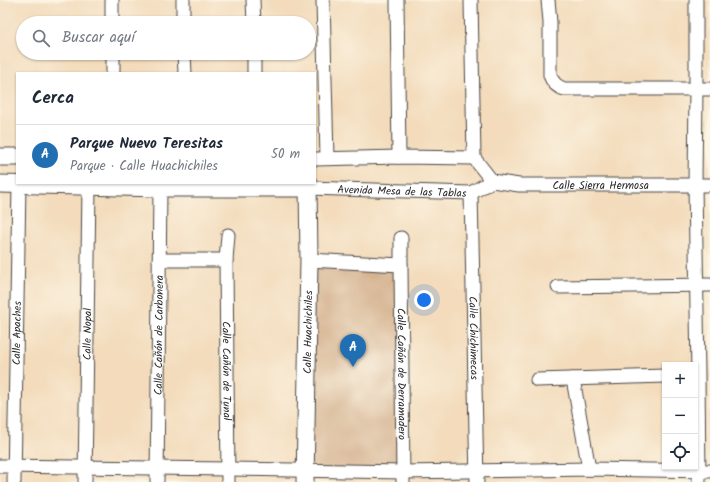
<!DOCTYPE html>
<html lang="es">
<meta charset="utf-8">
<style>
body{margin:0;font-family:Kalam,sans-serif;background:#f2f2f3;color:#1f2937}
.controls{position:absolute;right:12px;bottom:12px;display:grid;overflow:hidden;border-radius:0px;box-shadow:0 1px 3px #0004}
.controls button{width:36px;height:36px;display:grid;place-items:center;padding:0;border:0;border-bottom:1px solid #e0e1e3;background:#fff;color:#1f2937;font:20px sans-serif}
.you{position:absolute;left:424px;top:300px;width:14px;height:14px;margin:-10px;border:3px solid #fff;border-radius:50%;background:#1a73e8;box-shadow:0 0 0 6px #1a73e833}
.badge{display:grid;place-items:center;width:26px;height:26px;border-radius:50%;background:#1f6fb2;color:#fff;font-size:13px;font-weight:700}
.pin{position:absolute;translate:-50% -33px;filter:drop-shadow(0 1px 2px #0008)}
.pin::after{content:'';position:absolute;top:21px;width:14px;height:12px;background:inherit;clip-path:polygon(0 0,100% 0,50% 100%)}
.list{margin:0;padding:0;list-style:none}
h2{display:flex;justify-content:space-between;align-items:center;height:52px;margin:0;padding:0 16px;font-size:17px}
h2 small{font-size:13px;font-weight:400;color:#747a83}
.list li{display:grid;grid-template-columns:26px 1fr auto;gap:12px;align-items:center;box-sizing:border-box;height:60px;padding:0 16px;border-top:1px solid #e0e1e3}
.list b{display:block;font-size:15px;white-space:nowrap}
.list p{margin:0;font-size:13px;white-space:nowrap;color:#747a83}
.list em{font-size:13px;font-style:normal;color:#747a83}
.icon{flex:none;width:22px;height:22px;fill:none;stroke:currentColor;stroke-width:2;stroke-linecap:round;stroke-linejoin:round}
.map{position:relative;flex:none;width:710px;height:482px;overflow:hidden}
.search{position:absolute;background:#fff;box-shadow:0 1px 3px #0004;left:16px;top:16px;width:300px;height:44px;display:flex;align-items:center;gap:10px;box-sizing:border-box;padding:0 14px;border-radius:22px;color:#747a83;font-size:15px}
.panel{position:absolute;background:#fff;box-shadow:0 1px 3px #0004;left:16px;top:72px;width:300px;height:112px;border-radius:0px}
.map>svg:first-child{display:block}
.building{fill:#d5b391}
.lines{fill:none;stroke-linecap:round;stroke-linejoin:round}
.minor-casing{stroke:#494541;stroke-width:15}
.tertiary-casing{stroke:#494541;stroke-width:19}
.minor{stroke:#fff;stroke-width:13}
.tertiary{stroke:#fff;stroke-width:17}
.labels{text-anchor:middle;stroke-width:3;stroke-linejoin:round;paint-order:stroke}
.street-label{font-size:11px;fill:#2b2b2b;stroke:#fcf5e5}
</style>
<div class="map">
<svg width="710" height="482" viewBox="0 0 710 482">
<rect width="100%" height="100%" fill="#fcf5e5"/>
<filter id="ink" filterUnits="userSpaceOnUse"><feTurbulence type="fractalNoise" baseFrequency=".025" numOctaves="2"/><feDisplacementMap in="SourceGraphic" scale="8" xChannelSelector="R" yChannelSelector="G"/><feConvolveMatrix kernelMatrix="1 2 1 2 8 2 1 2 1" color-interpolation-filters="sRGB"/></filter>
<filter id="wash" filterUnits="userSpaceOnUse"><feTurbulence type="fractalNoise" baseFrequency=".012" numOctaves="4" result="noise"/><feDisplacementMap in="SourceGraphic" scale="16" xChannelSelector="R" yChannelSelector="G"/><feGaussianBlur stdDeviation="0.9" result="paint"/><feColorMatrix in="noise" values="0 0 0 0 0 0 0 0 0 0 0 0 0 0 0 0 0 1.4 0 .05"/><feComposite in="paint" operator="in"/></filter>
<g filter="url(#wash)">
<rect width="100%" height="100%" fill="#f3dbbb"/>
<g id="blocks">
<path class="building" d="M309 260 401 265 399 468 305 470Z"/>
</g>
</g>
<g filter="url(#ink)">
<use href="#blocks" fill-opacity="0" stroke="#494541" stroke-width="1"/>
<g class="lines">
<g class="minor-casing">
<g id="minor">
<path d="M112 0V23"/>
<path d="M183 0V23"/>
<path d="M253 0 254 23"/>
<path d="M323 0 327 158"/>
<path d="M397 0 399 157"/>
<path d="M471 0 474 158"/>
<path d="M548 0 550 22V75C553 83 556 86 564 89H710"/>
<path d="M696 0V88L695 185 698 374 699 482"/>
<path d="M113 53V73"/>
<path d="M184 53 185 73"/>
<path d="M254 53V73"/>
<path d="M315 159 399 157 474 158 492 181"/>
<path id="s1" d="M492 181 519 185H710"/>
<path id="s2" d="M308 188 471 193 492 181"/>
<path id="s3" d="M471 193 477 482"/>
<path id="s4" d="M228 235 226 260 228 482"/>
<path id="s5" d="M401 238V265L403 482"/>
<path d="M159 260H226"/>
<path d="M309 260 401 265"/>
<path d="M558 287 710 285"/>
<path d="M573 379 589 469"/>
<path d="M537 380 665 376"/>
<path d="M0 466 228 469 403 472 589 469 710 471"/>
<path id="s6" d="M14 482 19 184"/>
<path id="s7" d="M85 482 89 186"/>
<path id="s8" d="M157 482 160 188"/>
</g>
</g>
<g class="tertiary-casing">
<g id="tertiary">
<path d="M0 157H17"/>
<path d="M0 184 160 188H308"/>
<path id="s9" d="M305 482 309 260 308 183"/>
</g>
</g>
<use href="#minor" class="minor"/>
<use href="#tertiary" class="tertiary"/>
</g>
</g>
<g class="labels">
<g class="street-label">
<text dy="4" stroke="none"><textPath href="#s1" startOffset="109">Calle Sierra Hermosa</textPath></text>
<text dy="4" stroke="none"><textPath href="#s2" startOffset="94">Avenida Mesa de las Tablas</textPath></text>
<text dy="4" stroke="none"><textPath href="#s6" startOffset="149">Calle Apaches</textPath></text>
<text dy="4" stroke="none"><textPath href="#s9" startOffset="150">Calle Huachichiles</textPath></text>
<text dy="4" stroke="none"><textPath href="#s7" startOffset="148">Calle Nopal</textPath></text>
<text dy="4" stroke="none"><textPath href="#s8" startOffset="147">Calle Cañón de Carbonera</textPath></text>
<text dy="4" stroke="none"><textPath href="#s3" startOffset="145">Calle Chichimecas</textPath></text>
<text dy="4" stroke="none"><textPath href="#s4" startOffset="136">Calle Cañón de Tunal</textPath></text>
<text dy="4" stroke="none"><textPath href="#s5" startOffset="136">Calle Cañón de Derramadero</textPath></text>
</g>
</g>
</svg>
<div class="controls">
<button>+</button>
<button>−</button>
<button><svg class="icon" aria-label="locate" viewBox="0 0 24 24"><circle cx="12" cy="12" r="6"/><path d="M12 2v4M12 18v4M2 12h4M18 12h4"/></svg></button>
</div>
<div class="you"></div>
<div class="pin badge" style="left:353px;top:367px">A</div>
<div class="search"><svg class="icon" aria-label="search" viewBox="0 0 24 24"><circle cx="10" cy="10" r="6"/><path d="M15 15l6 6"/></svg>Buscar aquí</div>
<section class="panel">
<h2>Cerca<small></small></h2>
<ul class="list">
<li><span class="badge">A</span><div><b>Parque Nuevo Teresitas</b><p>Parque · Calle Huachichiles</p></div><em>50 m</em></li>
</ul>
</section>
</div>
